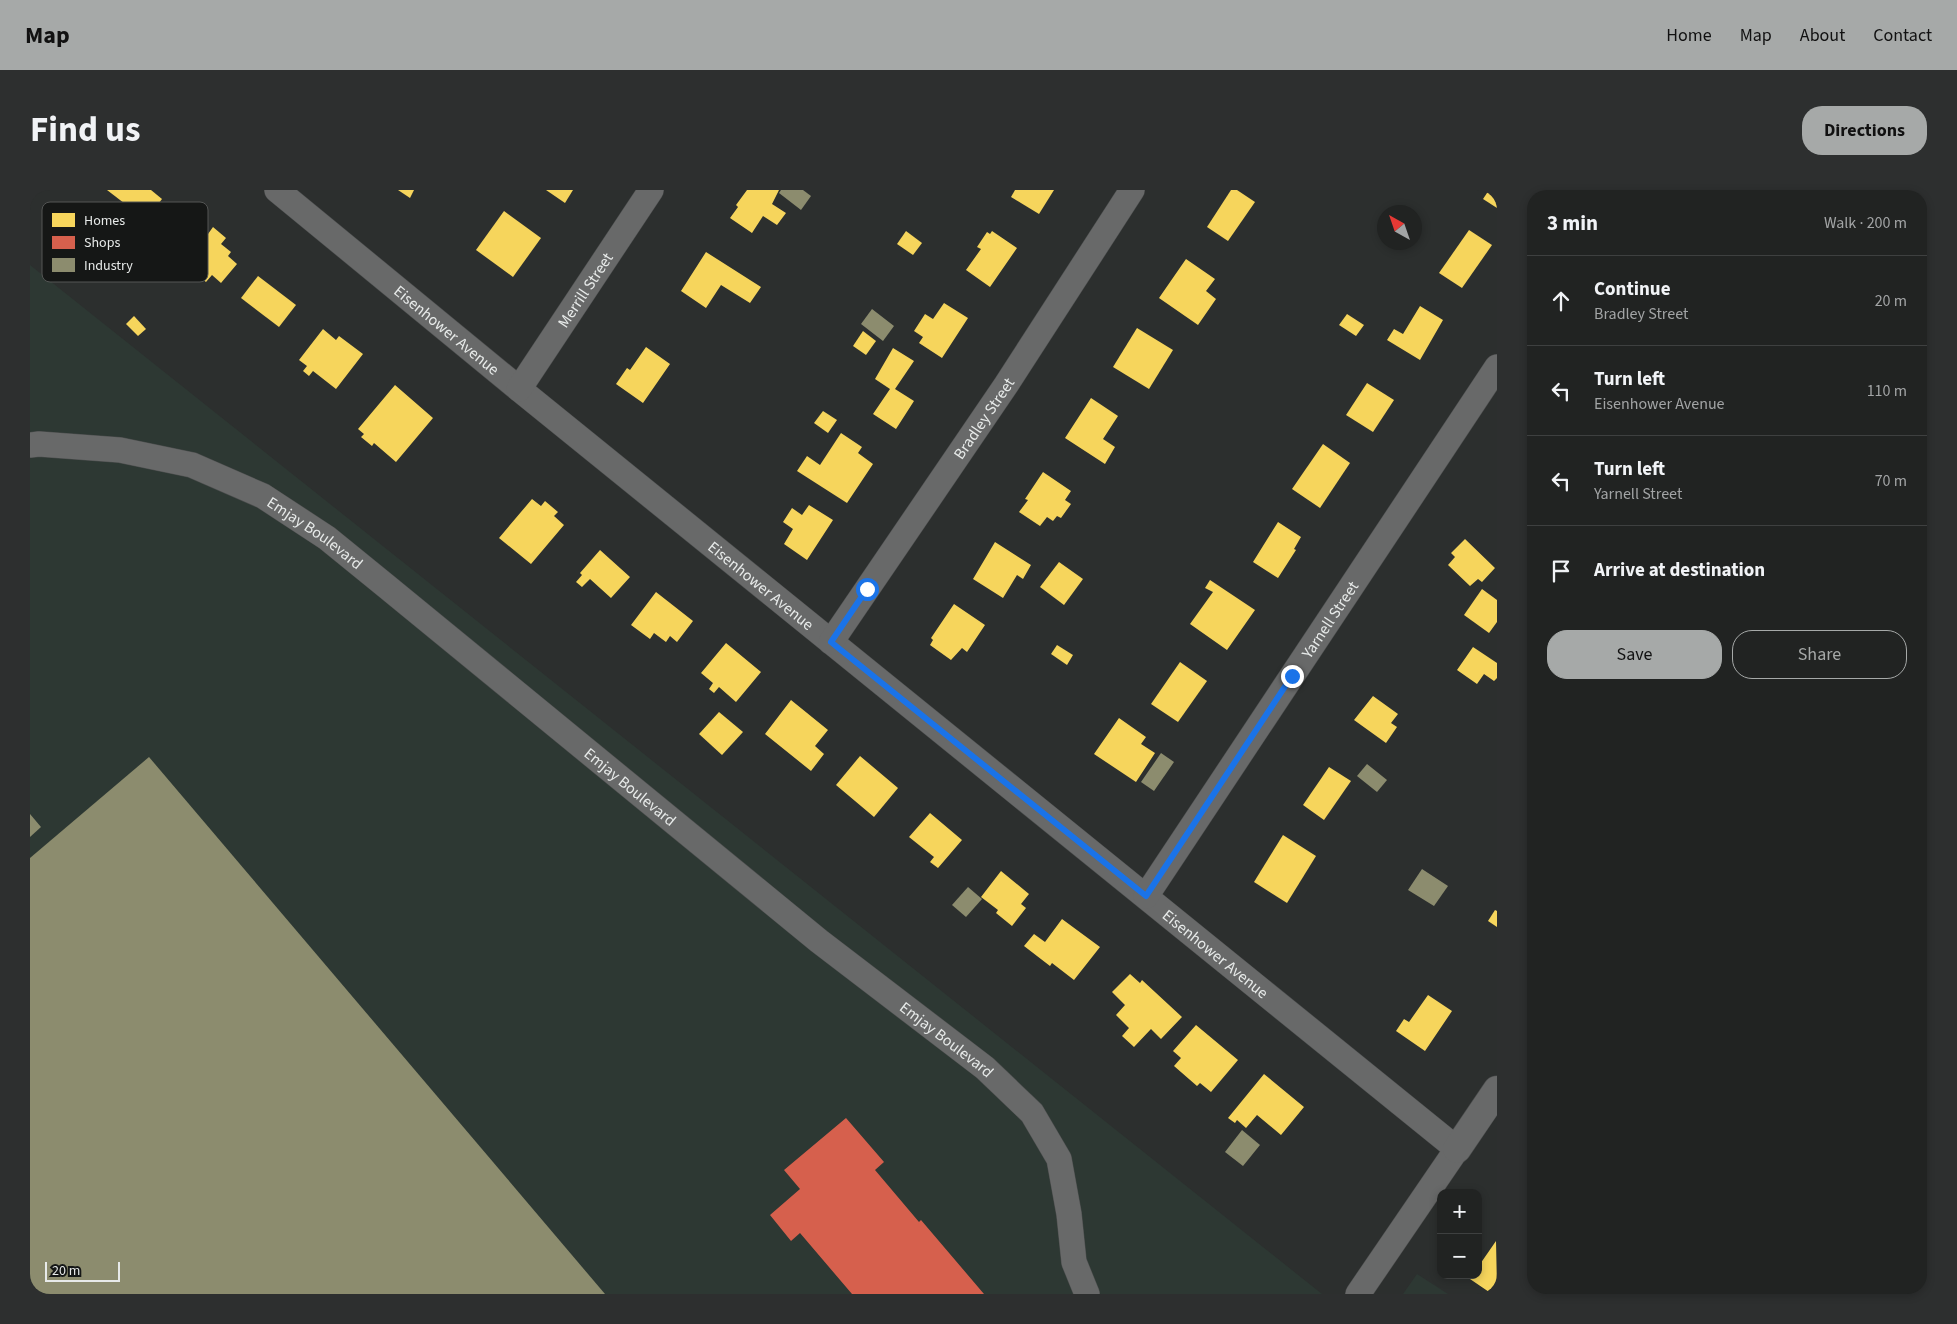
<!DOCTYPE html>
<meta charset="utf-8">
<style>
body{margin:0;font-family:"Source Sans 3",sans-serif;background:#2d2f2f;color:#f1f3f6}
.controls{position:absolute;right:15px;bottom:15px;display:grid;overflow:hidden;border-radius:10px;box-shadow:0 2px 8px #0003}
.controls button{width:45px;height:45px;display:grid;place-items:center;padding:0;border:0;border-bottom:1px solid #3e4040;background:#212322;color:#f1f3f6;font:25px sans-serif}
.compass{position:absolute;left:1347px;top:15px;width:45px;height:45px;border-radius:50%;background:#212322;box-shadow:0 2px 8px #0003;rotate:320deg}
.scale{position:absolute;left:15px;bottom:12px;width:75px;box-sizing:border-box;padding-left:5px;border:2px solid #e7eae9;border-top:0;font-size:14px;line-height:18px;white-space:nowrap;color:#e7eae9;-webkit-text-stroke:4px #151716;paint-order:stroke}
.stop{position:absolute;width:15px;height:15px;margin:-11px;border:4px solid #1a73e8;border-radius:50%;background:#fff}
.stop.end{background:#1a73e8;border-color:#fff;box-shadow:0 1px 5px #0008}
.list{margin:0;padding:0;list-style:none}
h2{display:flex;justify-content:space-between;align-items:center;height:65px;margin:0;padding:0 20px;font-size:21px}
h2 small{font-size:16px;font-weight:400;color:#a2a4a5}
.list li{display:grid;grid-template-columns:32px 1fr auto;gap:15px;align-items:center;box-sizing:border-box;height:90px;padding:0 20px;border-top:1px solid #3e4040}
.list b{display:block;font-size:19px;white-space:nowrap}
.list p{margin:0;font-size:16px;white-space:nowrap;color:#a2a4a5}
.list em{font-size:16px;font-style:normal;color:#a2a4a5}
.actions{display:flex;gap:10px;padding:15px 20px}
.actions a{flex:1;padding:11px 0;border:1px solid #a6a9a8;border-radius:20px;text-align:center;font-size:18px;color:#a6a9a8}
.actions .main{background:#a6a9a8;color:#111}
.icon{flex:none;width:28px;height:28px;fill:none;stroke:currentColor;stroke-width:2;stroke-linecap:round;stroke-linejoin:round}
.map{position:relative;flex:none;width:1467px;height:1104px;overflow:hidden;border-radius:20px}
header{display:flex;align-items:center;gap:30px;box-sizing:border-box;height:70px;padding:0 25px;background:#a6a9a8;color:#111}
header strong{font-size:24px}
nav{display:flex;gap:28px;margin-inline-start:auto;font-size:18px}
.intro{display:flex;align-items:center;justify-content:space-between;box-sizing:border-box;height:120px;padding:0 30px}
h1{margin:0;font-size:35px}
.button{padding:12px 22px;border-radius:20px;background:#a6a9a8;color:#111;font-size:18px;font-weight:700}
main{display:flex;gap:30px;padding:0 30px}
aside{flex:1;background:#212322;border-radius:20px;box-shadow:0 2px 8px #0003}
.map>svg:first-child{display:block}
.built{fill:#2d3833}
.homes{fill:#f6d55c}
.shops{fill:#d6604d}
.industry{fill:#8c8c6e}
.lines{fill:none;stroke-linecap:round;stroke-linejoin:round}
.street-casing{stroke:#4b4d4d;stroke-width:26}
.secondary-casing{stroke:#4b4d4d;stroke-width:29}
.street{stroke:#686969;stroke-width:25}
.secondary{stroke:#686969;stroke-width:28}
.route{stroke:#1a73e8;stroke-width:6}
.labels{text-anchor:middle;stroke-width:5;stroke-linejoin:round;paint-order:stroke}
.street-label{font-size:16px;fill:#e7eae9;stroke:#151716}
.key{fill:#151716;stroke:#545655;stroke-width:1}
.key-label{font-size:14px;fill:#e7eae9}
</style>
<header>
<strong>Map</strong>
<nav><a>Home</a><a>Map</a><a>About</a><a>Contact</a></nav>
</header>
<div class="intro"><h1>Find us</h1><a class="button">Directions</a></div>
<main>
<div class="map">
<svg width="1467" height="1104" viewBox="0 0 1467 1104">
<rect width="100%" height="100%" fill="#2c2f2e"/>
<g class="built">
<path d="M0 75 1292 1104H0Z"/>
<path d="M1387 1084 1418 1104H1373Z"/>
</g>
<g class="homes">
<path d="M77 0H121L132 9 116 30Z"/>
<path d="M368 0H384L380 8Z"/>
<path d="M516 0H543L535 13Z"/>
<path d="M717 0H749L742 14 756 23 747 35 733 26 722 43 700 28 708 17 706 15Z"/>
<path d="M985 0H1024L1009 24 981 7Z"/>
<path d="M1201 0H1207L1225 12 1198 51 1177 37Z"/>
<path d="M1459 0H1467V18L1453 9Z"/>
<path d="M474 21 511 48 483 87 446 60Z"/>
<path d="M161 33 171 42 173 40 178 44 183 37 196 48 191 54 201 62 198 66 207 74 191 93 182 85 176 92 165 83 170 77 144 54Z"/>
<path d="M1439 40 1462 55 1432 98 1409 83Z"/>
<path d="M876 41 892 53 883 65 867 54Z"/>
<path d="M962 41 987 58 960 97 936 80 951 59 947 57 957 42 960 44Z"/>
<path d="M676 62 731 97 720 113 691 95 676 118 651 101Z"/>
<path d="M1156 69 1185 89 1176 101 1186 109 1168 135 1129 108Z"/>
<path d="M228 86 266 115 249 137 211 108Z"/>
<path d="M914 113 938 128 912 168 889 153 893 147 884 141 895 124 903 129Z"/>
<path d="M1390 116 1413 130 1390 170 1357 150 1364 139 1373 144Z"/>
<path d="M1317 124 1334 135 1326 146 1309 135Z"/>
<path d="M104 126 116 139 108 146 96 134Z"/>
<path d="M1107 138 1143 160 1119 199 1083 177Z"/>
<path d="M293 139 306 150 309 146 333 164 306 199 283 181 279 186 273 181 277 176 269 170Z"/>
<path d="M833 141 846 151 836 165 823 156Z"/>
<path d="M616 157 640 174 613 213 586 194 597 178 600 180Z"/>
<path d="M863 158 884 171 865 199 884 211 866 239 843 224 860 199 845 189Z"/>
<path d="M1337 193 1364 210 1343 242 1316 225Z"/>
<path d="M365 195 403 228 366 272 344 253 342 256 331 247 334 244 328 239Z"/>
<path d="M1061 208 1088 226 1073 249 1085 257 1075 274 1035 248Z"/>
<path d="M793 221 807 230 798 243 784 233Z"/>
<path d="M811 243 832 257 828 263 843 274 817 313 767 281 777 266 790 275Z"/>
<path d="M1293 254 1320 273 1290 318 1262 299Z"/>
<path d="M1013 282 1041 301 1035 310 1041 314 1031 328 1027 326 1023 331 1017 327 1010 336 989 322 998 310 995 309Z"/>
<path d="M502 309 511 316 515 311 528 322 524 326 534 335 501 374 469 348Z"/>
<path d="M779 315 803 330 777 370 754 354 763 339 753 332 762 318 772 325Z"/>
<path d="M1248 332 1271 347 1264 359 1266 360 1248 388 1223 372Z"/>
<path d="M1435 349 1465 378 1452 392 1448 389 1440 396 1418 375 1425 367 1421 363Z"/>
<path d="M965 352 1001 375 993 389 987 385 973 408 943 389Z"/>
<path d="M570 360 600 387 581 408 560 389 552 397 546 392 552 385 550 383Z"/>
<path d="M1029 372 1053 389 1034 415 1010 397Z"/>
<path d="M1180 390 1225 420 1197 460 1160 434 1183 402 1175 398Z"/>
<path d="M1452 399 1467 410V432L1459 443 1434 425Z"/>
<path d="M626 402 663 431 647 452 640 446 636 452 624 443 620 449 601 435Z"/>
<path d="M924 414 955 435 937 462 932 458 921 470 900 455 903 450 901 448Z"/>
<path d="M696 453 731 482 706 512 689 497 684 503 679 499 683 493 671 483Z"/>
<path d="M1027 455 1043 465 1037 475 1021 464Z"/>
<path d="M1443 457 1467 473V488L1464 491 1454 484 1447 494 1427 480Z"/>
<path d="M1150 472 1177 491 1148 532 1121 514Z"/>
<path d="M1343 506 1368 524 1361 533 1367 537 1356 553 1324 530Z"/>
<path d="M761 510 798 540 785 556 794 564 781 581 735 544Z"/>
<path d="M689 522 713 542 692 565 669 544Z"/>
<path d="M1089 528 1116 547 1111 554 1125 563 1106 592 1064 564Z"/>
<path d="M830 566 868 598 844 627 806 595Z"/>
<path d="M1299 577 1321 591 1294 630 1273 615Z"/>
<path d="M900 623 932 650 908 678 900 672 904 667 879 647Z"/>
<path d="M1253 645 1286 666 1257 713 1224 692Z"/>
<path d="M971 681 999 704 991 714 996 718 982 736 966 723 968 720 951 707Z"/>
<path d="M1465 720 1467 721V737L1458 731Z"/>
<path d="M1032 729 1070 757 1044 790 1022 773 1020 776 994 756 1004 744 1015 752Z"/>
<path d="M1100 784 1110 793 1112 790 1152 827 1131 849 1121 839 1104 857 1092 846 1099 838 1086 825 1095 815 1082 802Z"/>
<path d="M1398 805 1422 821 1395 861 1366 841 1374 829 1379 832Z"/>
<path d="M1166 835 1208 870 1181 902 1170 893 1167 896 1144 876 1151 868 1143 861Z"/>
<path d="M1234 884 1274 917 1251 945 1227 925 1216 938 1207 930 1205 933 1198 928Z"/>
<path d="M1466 1051 1467 1098 1462 1104 1440 1089 1443 1085H1448V1077Z"/>
</g>
<path class="shops" d="M816 928 854 972 845 980 889 1032 891 1030 954 1104H822L770 1043 761 1051 740 1025 770 999 754 980Z"/>
<g class="industry">
<path d="M751 0H773L781 6 771 20 749 3Z"/>
<path d="M842 119 864 136 853 151 831 134Z"/>
<path d="M1131 563 1144 572 1124 601 1111 592Z"/>
<path d="M119 567 575 1104H0V668Z"/>
<path d="M1337 574 1357 590 1347 602 1327 586Z"/>
<path d="M0 624 11 637 0 647Z"/>
<path d="M1392 679 1418 696 1404 716 1378 700Z"/>
<path d="M938 697 952 709 936 727 922 715Z"/>
<path d="M1212 940 1230 955 1213 976 1195 962Z"/>
</g>
<g class="lines">
<g class="street-casing">
<g id="street">
<path id="s1" d="M247 0 489 199 1427 959 1328 1104"/>
<path id="s2" d="M489 199 621 0"/>
<path id="s3" d="M0 255 9 254 90 260 162 275 233 306 297 348 356 396 789 751 955 878 1002 923 1029 969 1039 1024 1044 1072 1057 1104"/>
<path id="s4" d="M801 452 976 195 1102 0"/>
<path id="s5" d="M1116 706 1467 177"/>
</g>
</g>
<g class="secondary-casing">
<path id="secondary" d="M1427 959 1467 900"/>
</g>
<use href="#street" class="street"/>
<use href="#secondary" class="secondary"/>
</g>
<g class="lines">
<path class="route" d="M837 399 801 452 1116 706 1262 486"/>
</g>
<g class="labels">
<g class="street-label">
<text dy="6" stroke="none"><textPath href="#s2" startOffset="119">Merrill Street</textPath></text>
<text dy="6" stroke="none"><textPath href="#s1" startOffset="220">Eisenhower Avenue</textPath></text>
<text dy="6" stroke="none"><textPath href="#s4" startOffset="271">Bradley Street</textPath></text>
<text dy="6" stroke="none"><textPath href="#s3" startOffset="305">Emjay Boulevard</textPath></text>
<text dy="6" stroke="none"><textPath href="#s1" startOffset="625">Eisenhower Avenue</textPath></text>
<text dy="6" stroke="none"><textPath href="#s5" startOffset="332">Yarnell Street</textPath></text>
<text dy="6" stroke="none"><textPath href="#s3" startOffset="710">Emjay Boulevard</textPath></text>
<text dy="6" stroke="none"><textPath href="#s1" startOffset="1210">Eisenhower Avenue</textPath></text>
<text dy="6" stroke="none"><textPath href="#s3" startOffset="1115">Emjay Boulevard</textPath></text>
</g>
</g>
<rect x="12" y="12" width="166" height="80" rx="8" class="key"/>
<rect x="22" y="23" width="23" height="14" fill="#f6d55c"/>
<rect x="22" y="46" width="23" height="13" fill="#d6604d"/>
<rect x="22" y="68" width="23" height="14" fill="#8c8c6e"/>
<g class="key-label">
<text x="54" y="35">Homes</text>
<text x="54" y="57">Shops</text>
<text x="54" y="80">Industry</text>
</g>
</svg>
<div class="controls">
<button>+</button>
<button>−</button>
</div>
<svg class="compass" viewBox="-18 -18 36 36"><path d="M0-13l5 13h-10z" fill="#e53935"/><path d="M0 13l5-13h-10z" fill="#a2a4a5"/></svg>
<div class="scale">20 m</div>
<div class="stop" style="left:837px;top:399px"></div>
<div class="stop end" style="left:1262px;top:486px"></div>
</div>
<aside>
<h2>3 min<small>Walk · 200 m</small></h2>
<ul class="list">
<li><svg class="icon" aria-label="ahead" viewBox="0 0 24 24"><path d="M12 20V5M6 11l6-6 6 6"/></svg><div><b>Continue</b><p>Bradley Street</p></div><em>20 m</em></li>
<li><svg class="icon" aria-label="left" viewBox="0 0 24 24"><path d="M17 20v-9H6M10 6l-5 5 5 5"/></svg><div><b>Turn left</b><p>Eisenhower Avenue</p></div><em>110 m</em></li>
<li><svg class="icon" aria-label="left" viewBox="0 0 24 24"><path d="M17 20v-9H6M10 6l-5 5 5 5"/></svg><div><b>Turn left</b><p>Yarnell Street</p></div><em>70 m</em></li>
<li><svg class="icon" aria-label="arrive" viewBox="0 0 24 24"><path d="M6 21V4h12l-3 4 3 4H6"/></svg><div><b>Arrive at destination</b></div></li>
</ul>
<div class="actions"><a class="main">Save</a><a>Share</a></div>
</aside>
</main>
